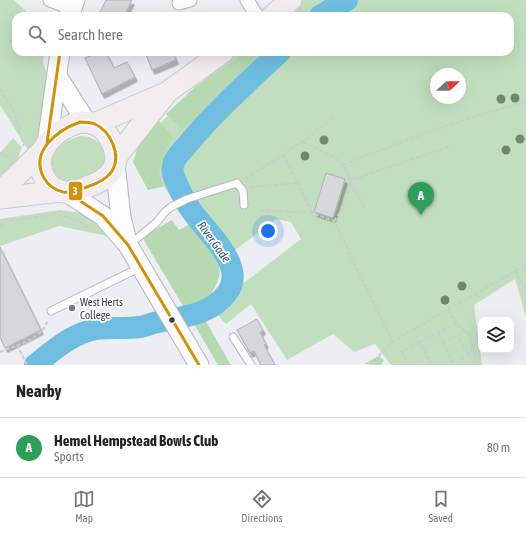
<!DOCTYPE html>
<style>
body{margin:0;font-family:"Asap Condensed",sans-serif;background:#f2f2f2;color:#222}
.controls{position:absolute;right:12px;bottom:12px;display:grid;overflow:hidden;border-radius:8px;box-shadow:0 4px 16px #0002}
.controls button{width:36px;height:36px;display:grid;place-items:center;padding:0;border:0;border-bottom:1px solid #e0e0e0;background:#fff;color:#222;font:20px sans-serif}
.compass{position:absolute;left:430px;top:68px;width:36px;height:36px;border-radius:50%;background:#fff;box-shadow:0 4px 16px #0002;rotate:68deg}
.you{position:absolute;left:268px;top:231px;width:14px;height:14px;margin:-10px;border:3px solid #fff;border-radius:50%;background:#1a73e8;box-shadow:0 0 0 6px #1a73e833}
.badge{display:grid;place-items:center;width:26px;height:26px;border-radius:50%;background:#787a7e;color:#fff;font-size:13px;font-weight:700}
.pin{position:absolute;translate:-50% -33px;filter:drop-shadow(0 1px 2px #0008)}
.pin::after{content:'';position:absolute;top:21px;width:14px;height:12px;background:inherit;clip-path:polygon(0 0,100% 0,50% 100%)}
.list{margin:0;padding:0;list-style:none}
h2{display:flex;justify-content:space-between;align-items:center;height:52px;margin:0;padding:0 16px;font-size:17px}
h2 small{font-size:13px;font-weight:400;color:#767676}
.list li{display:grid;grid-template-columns:26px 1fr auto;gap:12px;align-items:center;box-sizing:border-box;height:60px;padding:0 16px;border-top:1px solid #e0e0e0}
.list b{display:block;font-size:15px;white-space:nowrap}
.list p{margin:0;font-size:13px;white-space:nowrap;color:#767676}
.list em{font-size:13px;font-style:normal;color:#767676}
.icon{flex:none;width:22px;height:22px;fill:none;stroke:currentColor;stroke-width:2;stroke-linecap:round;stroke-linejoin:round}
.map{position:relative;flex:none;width:526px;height:365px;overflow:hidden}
.search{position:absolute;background:#fff;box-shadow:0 4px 16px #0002;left:12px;right:12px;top:12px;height:44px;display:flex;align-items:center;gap:10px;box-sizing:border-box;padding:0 14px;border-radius:12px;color:#767676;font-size:15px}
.sheet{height:112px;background:#fff}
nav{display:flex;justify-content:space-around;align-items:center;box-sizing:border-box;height:56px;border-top:1px solid #e0e0e0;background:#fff;font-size:11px;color:#767676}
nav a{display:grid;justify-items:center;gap:2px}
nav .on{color:#787a7e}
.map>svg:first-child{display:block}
.green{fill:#c1dfbe;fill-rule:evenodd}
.forest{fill:#b7d9b2}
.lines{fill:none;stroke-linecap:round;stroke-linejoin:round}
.river{stroke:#6fbee1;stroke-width:22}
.building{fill:#d5d7db;stroke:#b1b2b7;filter:url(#shadow)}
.lane-casing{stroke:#b5b6bb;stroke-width:9}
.street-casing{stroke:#b5b6bb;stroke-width:15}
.secondary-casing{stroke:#b5b6bb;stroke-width:21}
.primary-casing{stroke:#c9cacd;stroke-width:23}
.path{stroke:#cbcccf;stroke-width:2;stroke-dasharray:4 2;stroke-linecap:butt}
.lane{stroke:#fcfcfd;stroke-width:7}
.street{stroke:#fcfcfd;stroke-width:13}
.secondary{stroke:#fcfcfd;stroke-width:19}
.primary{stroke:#f3edf0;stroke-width:21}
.bus-1-casing{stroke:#fff;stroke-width:6}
.bus-1{stroke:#d1910d;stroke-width:3}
.tree{fill:#71886e}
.poi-dot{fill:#787a7e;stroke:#fff;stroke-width:1.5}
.bus-dot{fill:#3a3b3f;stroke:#fff;stroke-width:1.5}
.labels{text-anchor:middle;stroke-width:3.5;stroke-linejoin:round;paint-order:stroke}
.poi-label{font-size:11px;fill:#3a3b3f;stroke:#fff;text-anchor:start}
.water-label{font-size:12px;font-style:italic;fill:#2b586d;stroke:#fff}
.line-badge{stroke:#fff;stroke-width:1.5}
.badge-label{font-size:11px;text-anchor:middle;font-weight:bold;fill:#fff}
</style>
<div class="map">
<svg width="526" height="365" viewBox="0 0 526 365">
<defs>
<filter id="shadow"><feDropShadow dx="2.5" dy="4.5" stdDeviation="0" flood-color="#0004"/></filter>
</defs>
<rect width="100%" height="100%" fill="#eceef4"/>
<g class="green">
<path d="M0 0H14L31 16H16V52H44L43 62 49 80 37 147 30 153 0 105Z"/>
<path d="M291 0H526V317L515 279 474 305 482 365H391L375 344 354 352 333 334 287 360 251 304 226 324 211 308 301 239 291 222 276 219 234 251 217 260 161 183 143 140 233 52H510V16H272ZM436 74H460V98H436Z"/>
<path d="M79 136C99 135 110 151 103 169L77 184 59 180C38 157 58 144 79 136Z"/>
<path d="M13 138 22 147 15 166 0 183V153Z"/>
<path d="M60 210 86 214 108 230 107 236 59 226 0 246V219Z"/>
</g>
<g class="forest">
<path d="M246 52H258L260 56 196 119 182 129 166 114 196 86Z"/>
<path d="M159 121 172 136 159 169 161 180 165 186 148 190 133 162 139 143Z"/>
<path d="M172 220 179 230 188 225V222C200 240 223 253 219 277 217 283 214 291 209 296 202 302 193 305 186 311L142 237Z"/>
<path d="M201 313 231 365H218L191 319Z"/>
<path d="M379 356 384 360 381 365 364 364Z"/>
</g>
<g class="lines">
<g class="river">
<path d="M320 16 347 0"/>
<path d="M35 365C54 350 72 333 97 329 111 327 125 329 139 327 144 327 149 324 154 323 180 316 209 317 227 293 248 266 205 231 191 210 185 202 181 193 177 184 175 179 171 172 173 166 174 158 183 150 188 144 216 110 248 82 280 52"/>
</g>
</g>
<g class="building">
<path d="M106 0H132L124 16H98Z"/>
<path d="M98 52H106L114 68 127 62 135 77 102 94 85 58Z"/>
<path d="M145 52H173L176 60 152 70Z"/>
<path d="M326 173 345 179 333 218 314 212Z"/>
<path d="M0 247 41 330 5 348 0 337Z"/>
<path d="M257 319 263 330 260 332 266 344 264 345 275 365H261L254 351 250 353 237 330Z"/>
</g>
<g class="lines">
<g class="lane-casing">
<g id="lane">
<path d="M129 245 156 223 165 212 171 207 187 199 237 183 243 191 244 205"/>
<path d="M51 311 141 267"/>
<path d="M233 337 251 365"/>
</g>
</g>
<g class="street-casing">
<g id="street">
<path d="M50 0 71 8"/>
<path d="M247 0 257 16"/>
<path d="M179 3 190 0"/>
</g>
</g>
<g class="secondary-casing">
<g id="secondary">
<path d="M69 16 75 0"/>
<path d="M57 76 87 123"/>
<path d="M47 143 60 52"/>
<path d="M115 164 121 217 127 242"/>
<path d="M68 193 103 216 128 245 199 365"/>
</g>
</g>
<g class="primary-casing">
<g id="primary">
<path d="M272 16 291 0"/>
<path d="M80 122C84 122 90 122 95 124 110 131 122 156 112 171 106 179 96 184 87 187 78 191 69 194 60 191 52 189 46 182 43 175 32 149 57 129 80 122Z"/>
<path d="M94 124 166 93 223 52"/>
<path d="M116 157 165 95"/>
<path d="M0 192 41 152"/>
<path d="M0 198 60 191"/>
</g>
</g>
<g class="path">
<path d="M0 89 14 111 24 146"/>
<path d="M303 142 335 158 343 165 351 180 452 146"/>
<path d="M0 153 10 158"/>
<path d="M283 155 312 213"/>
<path d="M343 165C403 141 462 118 526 102"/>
<path d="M246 179 311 136 333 117"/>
<path d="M350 183 365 208"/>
<path d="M250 187 297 183"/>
<path d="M261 210 312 213 334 221 393 343"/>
<path d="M334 221 342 210 351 180"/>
<path d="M0 226 5 222 54 214 75 219 92 229"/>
<path d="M515 270 526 294"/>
<path d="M448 310 457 325 470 335 476 365"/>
<path d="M413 329 432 365"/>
<path d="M438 333 455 365"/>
<path d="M460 339 468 354"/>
<path d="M443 343 466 331"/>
<path d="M17 345 27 365"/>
<path d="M0 352C18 344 41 340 48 320"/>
<path d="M371 365 384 350 400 337 526 265"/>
<path d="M409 365 402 351 456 323"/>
<path d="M464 365 462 358 470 353 473 348"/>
</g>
<use href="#lane" class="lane"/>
<use href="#street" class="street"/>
<use href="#secondary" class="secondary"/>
<use href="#primary" class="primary"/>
<g class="bus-1-casing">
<g id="bus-1">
<path d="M80 122C85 122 90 122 95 124 110 131 122 155 112 171 107 179 96 184 87 187 79 190 72 193 63 192 55 190 48 185 44 178 29 151 58 130 80 122Z"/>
<path d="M47 143 60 52"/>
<path d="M68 193 103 216 128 245 199 365"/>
</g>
</g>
<use href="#bus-1" class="bus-1"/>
</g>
<g class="tree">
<circle cx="515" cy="98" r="4.5"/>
<circle cx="501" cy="99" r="4.5"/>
<circle cx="520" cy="139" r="4.5"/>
<circle cx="324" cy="140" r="4.5"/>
<circle cx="506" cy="150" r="4.5"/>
<circle cx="305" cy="156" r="4.5"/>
<circle cx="462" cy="286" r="4.5"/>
<circle cx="445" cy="300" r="4.5"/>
</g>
<circle class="poi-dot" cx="72" cy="308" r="4"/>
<circle class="bus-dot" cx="172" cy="320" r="3.5"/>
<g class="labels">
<g class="poi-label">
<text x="80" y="306">West Herts<tspan x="80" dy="13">College</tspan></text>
</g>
<g class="water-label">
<text transform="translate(214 242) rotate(54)" y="4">River Gade</text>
</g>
</g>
<rect class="line-badge" x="68" y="181" width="15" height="20" rx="4" fill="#d1910d"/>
<g class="badge-label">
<text x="75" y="195">3</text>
</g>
</svg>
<div class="controls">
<button><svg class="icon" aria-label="layers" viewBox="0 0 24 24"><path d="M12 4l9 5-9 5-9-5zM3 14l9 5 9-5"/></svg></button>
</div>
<svg class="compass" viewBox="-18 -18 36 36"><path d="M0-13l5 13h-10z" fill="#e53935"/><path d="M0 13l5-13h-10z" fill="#767676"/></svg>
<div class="you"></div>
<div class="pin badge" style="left:421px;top:215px;background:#2e9e5b">A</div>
<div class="search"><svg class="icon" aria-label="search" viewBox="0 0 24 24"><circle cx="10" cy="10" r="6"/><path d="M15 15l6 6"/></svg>Search here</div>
</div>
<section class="sheet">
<h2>Nearby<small></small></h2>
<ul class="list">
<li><span class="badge" style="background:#2e9e5b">A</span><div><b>Hemel Hempstead Bowls Club</b><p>Sports</p></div><em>80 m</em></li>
</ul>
</section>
<nav>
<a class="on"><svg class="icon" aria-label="map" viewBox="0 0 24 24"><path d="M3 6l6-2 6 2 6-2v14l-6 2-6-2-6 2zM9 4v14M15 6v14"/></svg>Map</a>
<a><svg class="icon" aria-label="directions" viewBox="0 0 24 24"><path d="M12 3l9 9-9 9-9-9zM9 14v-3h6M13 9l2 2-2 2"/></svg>Directions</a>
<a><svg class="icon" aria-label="saved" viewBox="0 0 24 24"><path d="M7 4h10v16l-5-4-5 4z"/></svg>Saved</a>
</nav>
